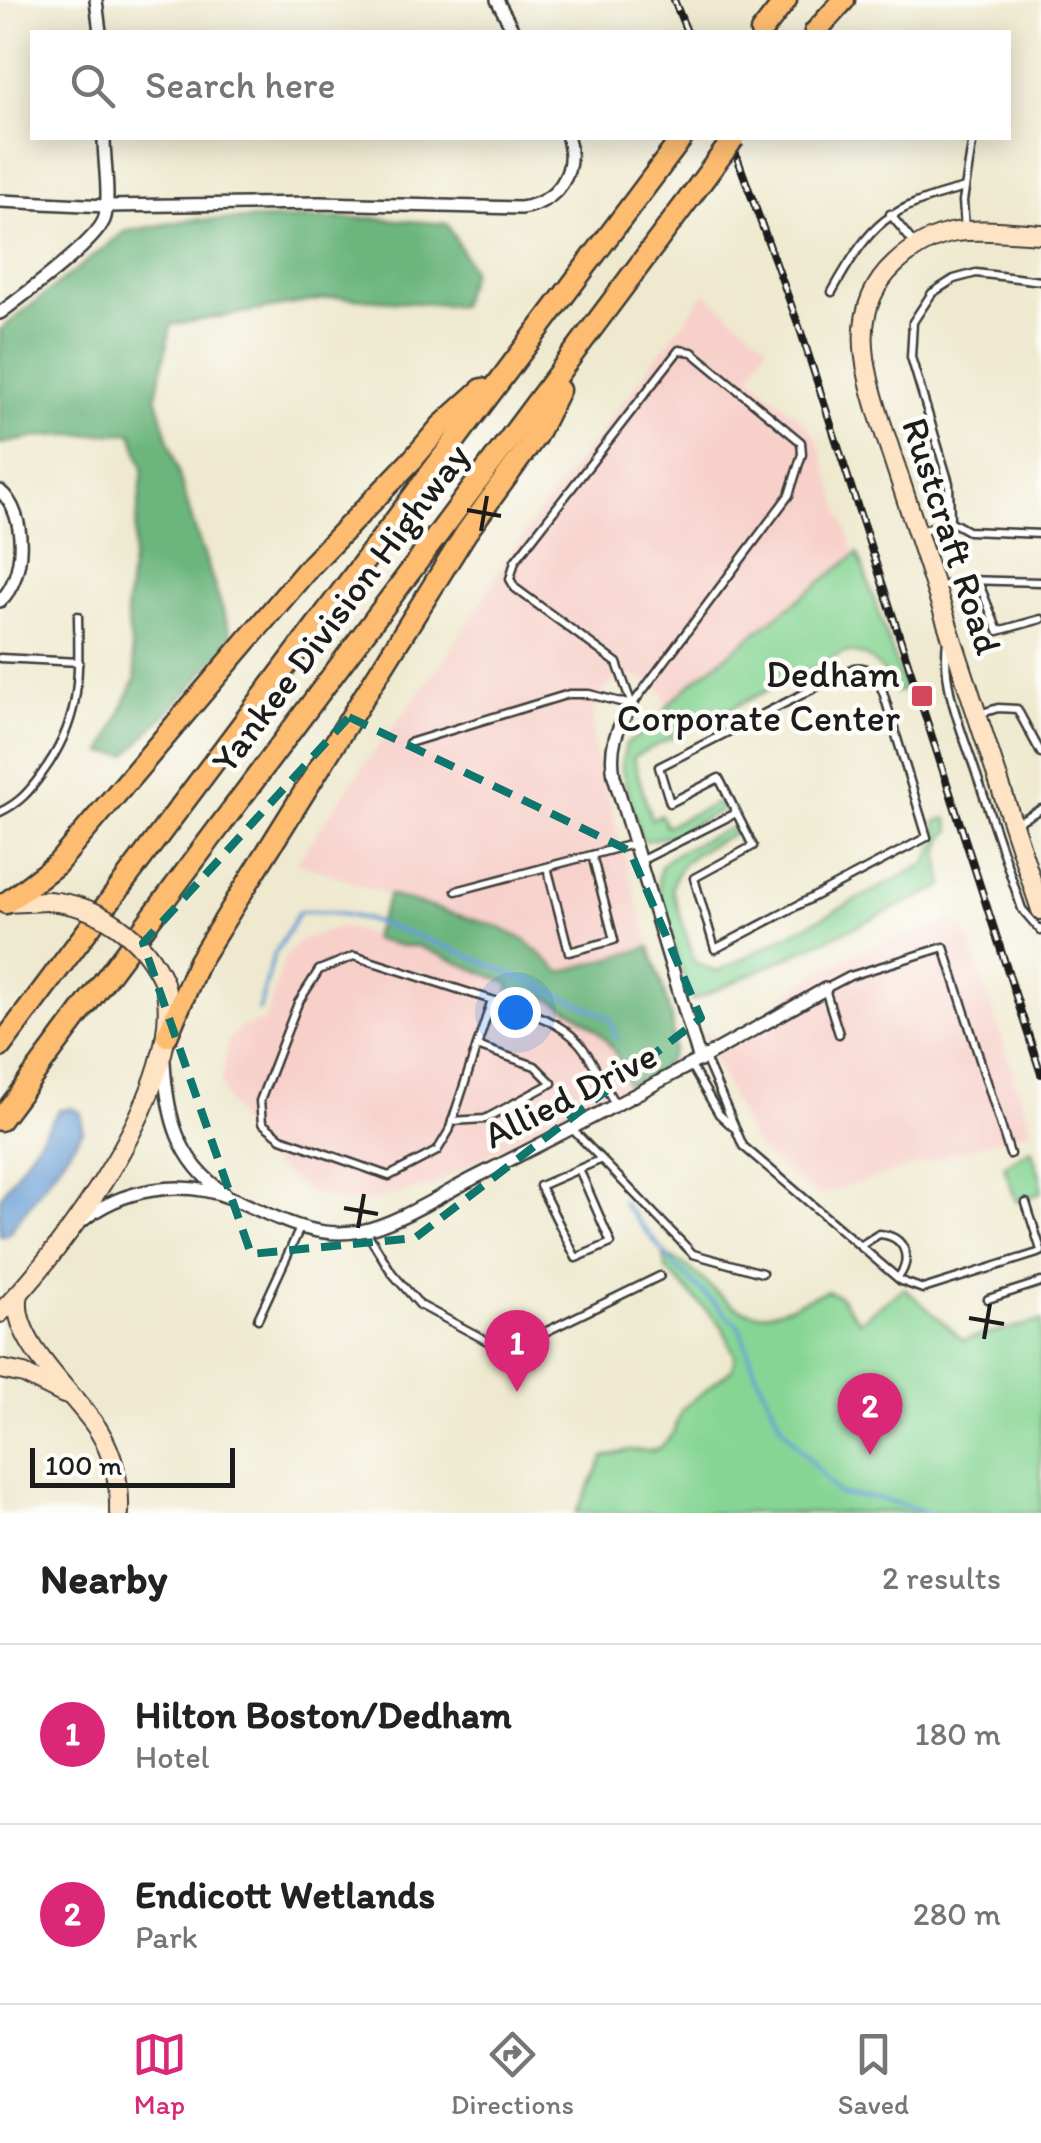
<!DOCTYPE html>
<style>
body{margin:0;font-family:Itim,sans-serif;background:#f2f2f2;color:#222}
.scale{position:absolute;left:30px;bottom:25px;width:205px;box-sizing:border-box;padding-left:10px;border:5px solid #1c1c1c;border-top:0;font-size:28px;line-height:35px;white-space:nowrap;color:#1c1c1c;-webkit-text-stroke:8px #fdfcf7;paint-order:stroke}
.you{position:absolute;left:515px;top:1012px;width:35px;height:35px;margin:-25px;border:8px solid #fff;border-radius:50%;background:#1a73e8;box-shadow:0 0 0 15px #1a73e833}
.badge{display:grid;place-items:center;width:65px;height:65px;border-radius:50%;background:#db2777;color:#fff;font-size:32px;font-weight:700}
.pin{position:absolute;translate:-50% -82px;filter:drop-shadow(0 2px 5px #0008)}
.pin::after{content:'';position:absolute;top:52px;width:35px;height:30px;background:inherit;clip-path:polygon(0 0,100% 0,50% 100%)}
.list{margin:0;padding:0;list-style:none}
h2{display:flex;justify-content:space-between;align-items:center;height:130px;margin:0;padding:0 40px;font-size:42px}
h2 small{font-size:32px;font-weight:400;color:#767676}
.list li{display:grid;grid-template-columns:65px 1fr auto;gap:30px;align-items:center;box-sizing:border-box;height:180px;padding:0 40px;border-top:2px solid #e0e0e0}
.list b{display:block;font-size:38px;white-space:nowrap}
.list p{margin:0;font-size:32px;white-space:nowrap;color:#767676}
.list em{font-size:32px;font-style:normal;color:#767676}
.icon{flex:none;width:55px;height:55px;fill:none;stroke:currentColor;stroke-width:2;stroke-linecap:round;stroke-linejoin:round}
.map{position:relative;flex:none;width:1041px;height:1513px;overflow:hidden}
.search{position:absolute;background:#fff;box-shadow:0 5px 25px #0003;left:30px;right:30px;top:30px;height:110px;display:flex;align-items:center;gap:25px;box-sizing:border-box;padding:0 35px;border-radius:0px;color:#767676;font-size:38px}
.sheet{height:490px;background:#fff}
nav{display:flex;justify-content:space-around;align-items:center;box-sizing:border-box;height:140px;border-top:2px solid #e0e0e0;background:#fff;font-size:28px;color:#767676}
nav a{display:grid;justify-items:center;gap:5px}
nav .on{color:#db2777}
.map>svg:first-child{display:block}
.built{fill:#f7d0ca}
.green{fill:#86d594;stroke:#517858;stroke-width:2.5}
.forest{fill:#6cb67e;stroke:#44694d;stroke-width:2.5}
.water{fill:#689ed5;stroke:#425d78;stroke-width:2.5}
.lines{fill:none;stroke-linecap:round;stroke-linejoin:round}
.stream{stroke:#689ed5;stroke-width:4}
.service-casing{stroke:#3c3b37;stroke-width:11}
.minor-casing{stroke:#3c3b37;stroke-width:16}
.secondary-casing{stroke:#3c3b37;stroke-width:22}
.motorway-casing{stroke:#3c3b37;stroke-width:25}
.service{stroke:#fff;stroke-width:6}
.minor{stroke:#fff;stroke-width:11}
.secondary{stroke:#fee4c5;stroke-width:18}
.motorway{stroke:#fdbc6f;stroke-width:20}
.rail-casing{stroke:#1c1c1c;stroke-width:8}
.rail{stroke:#fdfcf7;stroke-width:4;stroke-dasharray:11;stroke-linecap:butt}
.secondary-bridge-casing{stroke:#3c3b37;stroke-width:22;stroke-linecap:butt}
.motorway-bridge-casing{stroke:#3c3b37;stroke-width:25;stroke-linecap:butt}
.secondary-bridge{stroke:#fee4c5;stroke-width:18}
.motorway-bridge{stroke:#fdbc6f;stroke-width:20}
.marked{fill:none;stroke:#0f766e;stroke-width:8;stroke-dasharray:20 12;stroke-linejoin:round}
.ticks{fill:none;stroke:#1c1c1c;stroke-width:4}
.poi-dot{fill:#d1495b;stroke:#fdfcf7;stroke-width:4}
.labels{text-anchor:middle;stroke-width:9;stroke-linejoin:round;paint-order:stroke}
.street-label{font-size:38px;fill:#1c1c1c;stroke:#fdfcf7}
.poi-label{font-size:38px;fill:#1c1c1c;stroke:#fdfcf7;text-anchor:end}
</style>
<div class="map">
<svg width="1041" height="1513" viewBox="0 0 1041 1513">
<rect width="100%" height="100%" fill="#fdfcf7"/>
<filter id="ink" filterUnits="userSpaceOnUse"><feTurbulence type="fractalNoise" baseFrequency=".01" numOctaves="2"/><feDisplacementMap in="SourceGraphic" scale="20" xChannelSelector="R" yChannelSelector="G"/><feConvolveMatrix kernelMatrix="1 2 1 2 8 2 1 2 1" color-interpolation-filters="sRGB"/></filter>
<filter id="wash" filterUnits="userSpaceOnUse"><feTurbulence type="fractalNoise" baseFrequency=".0048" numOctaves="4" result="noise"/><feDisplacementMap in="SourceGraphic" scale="40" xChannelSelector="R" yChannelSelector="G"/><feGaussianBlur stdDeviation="2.25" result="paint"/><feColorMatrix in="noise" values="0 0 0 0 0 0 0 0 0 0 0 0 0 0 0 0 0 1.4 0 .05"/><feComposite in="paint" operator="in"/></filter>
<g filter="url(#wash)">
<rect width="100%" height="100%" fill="#eee9cf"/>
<g class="built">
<path d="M705 293 767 344 750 375 807 425 817 439 855 556 694 681 668 705 660 687 631 675 615 680 606 688 593 714V745L675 1034 671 1058 660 1069 533 1131 435 1184 368 1202 340 1201 310 1193 277 1168 251 1142 227 1100 221 1082 229 1039 240 1028 265 1021 285 957 301 939 339 927 371 934 389 896 297 862 363 766 445 659 524 533Z"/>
<path d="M948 921H958L964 927 971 942 1031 1129 818 1196 766 1156 752 1140 700 1030 712 1038 728 1035 821 971 856 952Z"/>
</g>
<g class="green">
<path d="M858 553 905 690 894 692C885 671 869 649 843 653L633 757 651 819 661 815 666 826 717 803 725 808 673 835 645 841 641 839 621 767 626 744 663 718 668 705 694 681Z"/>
<path d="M947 818 951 830C934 845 940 866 944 886L692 1001C684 975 644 882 664 863 679 848 708 839 727 829L736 828 735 833C708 847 678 855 672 888L695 963 717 972 927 863 938 839 936 821Z"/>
<path d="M1031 1149 1041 1178V1193L1016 1201 1004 1166Z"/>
<path d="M664 1256C703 1263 722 1319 767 1313 786 1311 808 1297 827 1291L839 1296 859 1321 904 1288 963 1340 1041 1321V1513H576L604 1457 629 1450 652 1451 660 1448 673 1433 682 1409 732 1369 735 1356 722 1326 666 1269Z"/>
</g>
<g class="forest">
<path d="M374 218 447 224 472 270 459 306 336 297 171 325 156 396 193 523 232 637 188 691 127 755 103 753 136 677 126 612 143 468 132 433 43 436 0 444V330L124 232 188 220Z"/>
<path d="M389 895 499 927 526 941 561 972 650 947C657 973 685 1040 668 1061 658 1073 641 1079 627 1085 618 1036 577 1010 534 992L528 1004 508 996 510 984 418 946H401L372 939Z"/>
</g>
<path class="water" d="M73 1108 81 1113 83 1131 9 1233 0 1236V1197L59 1110Z"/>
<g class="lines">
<g class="stream">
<path d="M259 1010 273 957 299 912C344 909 384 924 425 939 488 962 548 990 609 1017L617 1039"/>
<path d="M622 1202 676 1267 739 1326 756 1373 783 1428 838 1494 878 1498 930 1513"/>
</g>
</g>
</g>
<g filter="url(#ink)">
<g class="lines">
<g class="service-casing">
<g id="service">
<path d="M890 214 916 246"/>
<path d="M965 230 963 201 973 138"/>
<path d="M832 292C872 221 887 208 965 188"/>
<path d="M679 350 692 352 801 442 802 454 789 495 632 705 617 663 515 588 510 579 515 561Z"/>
<path d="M950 521 949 483 911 357 913 322 932 293 954 279 976 273 1041 281"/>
<path d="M918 532 950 521 968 531 1041 534"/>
<path d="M978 581 998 631 1041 619"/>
<path d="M938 587 965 580 1041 582"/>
<path d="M947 641C941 687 963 733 977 776 992 820 1007 864 1022 909L1041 931"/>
<path d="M0 658 79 662"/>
<path d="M854 668C872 665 876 678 883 692L927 837 715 949 694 878 753 846 719 778 670 803 659 767Z"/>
<path d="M979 714 998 708 1017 709 1041 753"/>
<path d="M409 743 569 694H589L632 705"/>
<path d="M0 812C19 803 29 792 41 775 81 721 79 681 78 616"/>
<path d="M1014 824 1041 809"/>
<path d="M640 861 736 813"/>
<path d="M547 867 569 952 614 940 592 855"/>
<path d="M456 891 633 844"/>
<path d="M492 1000 354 956 319 970 298 1003 260 1101 262 1123 281 1138 389 1176 437 1151 449 1131 492 1000C521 1010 558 1019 579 1043 594 1060 604 1086 616 1106"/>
<path d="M839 1034 825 989 850 976 944 947 1010 1154"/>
<path d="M705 1058 743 1146 901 1281 923 1289 1041 1252"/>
<path d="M691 1066 719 1114 733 1127"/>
<path d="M452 1121 485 1119 552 1083 535 1066 477 1046"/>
<path d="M572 1129 693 1254 762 1273"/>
<path d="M579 1169 611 1243 576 1258 540 1186 602 1159"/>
<path d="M1026 1203 1041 1250"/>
<path d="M366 1231 392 1273 420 1305 506 1351 660 1276"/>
<path d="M860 1246 879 1234C905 1236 913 1258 898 1278"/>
<path d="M988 1299 1041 1282"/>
<path d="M258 1319 300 1228"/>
</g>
</g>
<g class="minor-casing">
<g id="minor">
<path d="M96 0 100 32"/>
<path d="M497 0 514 32"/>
<path d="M0 201 106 206 319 203 521 208C558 202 577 173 568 138"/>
<path d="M0 313C21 297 100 240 105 217 110 193 104 162 104 138"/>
<path d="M0 491C28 514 26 578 0 601"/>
<path d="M632 705C616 728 609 748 614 776L700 1061"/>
<path d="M164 1062C167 1116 177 1160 224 1193"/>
<path d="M81 1222C121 1188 182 1179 231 1198 275 1216 311 1240 361 1231 397 1224 444 1193 478 1176 596 1117 711 1055 825 989"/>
</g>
</g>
<g class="secondary-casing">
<g id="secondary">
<path d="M1041 234C1013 233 984 228 956 232 932 236 913 247 895 264 847 308 864 368 881 422L1041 910"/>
<path d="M4 903 48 901"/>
<path d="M19 1294C8 1340 77 1395 99 1431 114 1456 120 1484 119 1513"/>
<path d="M0 1313C64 1250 191 1077 164 983"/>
<path d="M0 1369 24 1374 64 1394"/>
</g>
</g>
<g class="motorway-casing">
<g id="motorway">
<path d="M761 32 786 0"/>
<path d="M815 32 844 0"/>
<path d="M6 903 57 864 311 565 413 459 441 426 482 389"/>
<path d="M167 1036 199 961 466 533 536 436 559 390"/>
<path d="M0 1047 682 138"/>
<path d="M0 1120 700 184"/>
</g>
</g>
<use href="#service" class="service"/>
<use href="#minor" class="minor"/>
<use href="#secondary" class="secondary"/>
<use href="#motorway" class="motorway"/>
<g class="rail-casing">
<g id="rail">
<path d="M674 0 687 32"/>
<path d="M730 138 801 332 1041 1074"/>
</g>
</g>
<use href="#rail" class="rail"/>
<g class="secondary-bridge-casing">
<path id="secondary-bridge" d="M48 901C99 905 144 936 164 983"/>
</g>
<g class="motorway-bridge-casing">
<path id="motorway-bridge" d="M700 184 734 138"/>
</g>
<use href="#secondary-bridge" class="secondary-bridge"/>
<use href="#motorway-bridge" class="motorway-bridge"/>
</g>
</g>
<path class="marked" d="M349 717 630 851 701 1018 415 1238 251 1254 143 943Z"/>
<path class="ticks" d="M467 510 501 516M481 531 487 496M344 1208 378 1214M358 1228 364 1194M969 1318 1004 1324M984 1339 990 1304"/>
<rect class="poi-dot" x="910" y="684" width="24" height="24" rx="5"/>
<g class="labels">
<g class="street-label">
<text transform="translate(952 536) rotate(72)" y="13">Rustcraft Road</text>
<text transform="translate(340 608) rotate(-53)" y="13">Yankee Division Highway</text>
<text transform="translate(570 1095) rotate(-27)" y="13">Allied Drive</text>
</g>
<g class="poi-label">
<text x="900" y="687">Dedham<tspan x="900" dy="44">Corporate Center</tspan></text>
</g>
</g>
</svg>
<div class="scale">100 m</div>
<div class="you"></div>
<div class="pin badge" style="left:517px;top:1392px">1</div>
<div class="pin badge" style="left:870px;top:1455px">2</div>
<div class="search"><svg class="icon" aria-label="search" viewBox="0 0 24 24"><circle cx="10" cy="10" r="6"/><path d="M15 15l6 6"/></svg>Search here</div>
</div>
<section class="sheet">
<h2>Nearby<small>2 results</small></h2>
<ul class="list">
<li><span class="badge">1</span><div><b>Hilton Boston/Dedham</b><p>Hotel</p></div><em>180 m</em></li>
<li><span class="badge">2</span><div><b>Endicott Wetlands</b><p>Park</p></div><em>280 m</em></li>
</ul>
</section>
<nav>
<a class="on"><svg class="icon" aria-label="map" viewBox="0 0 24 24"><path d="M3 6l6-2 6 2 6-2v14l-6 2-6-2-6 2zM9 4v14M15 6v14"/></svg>Map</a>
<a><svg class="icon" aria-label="directions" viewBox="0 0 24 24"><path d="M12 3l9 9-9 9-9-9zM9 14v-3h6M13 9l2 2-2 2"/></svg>Directions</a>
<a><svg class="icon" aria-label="saved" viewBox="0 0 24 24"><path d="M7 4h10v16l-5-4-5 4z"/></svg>Saved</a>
</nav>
